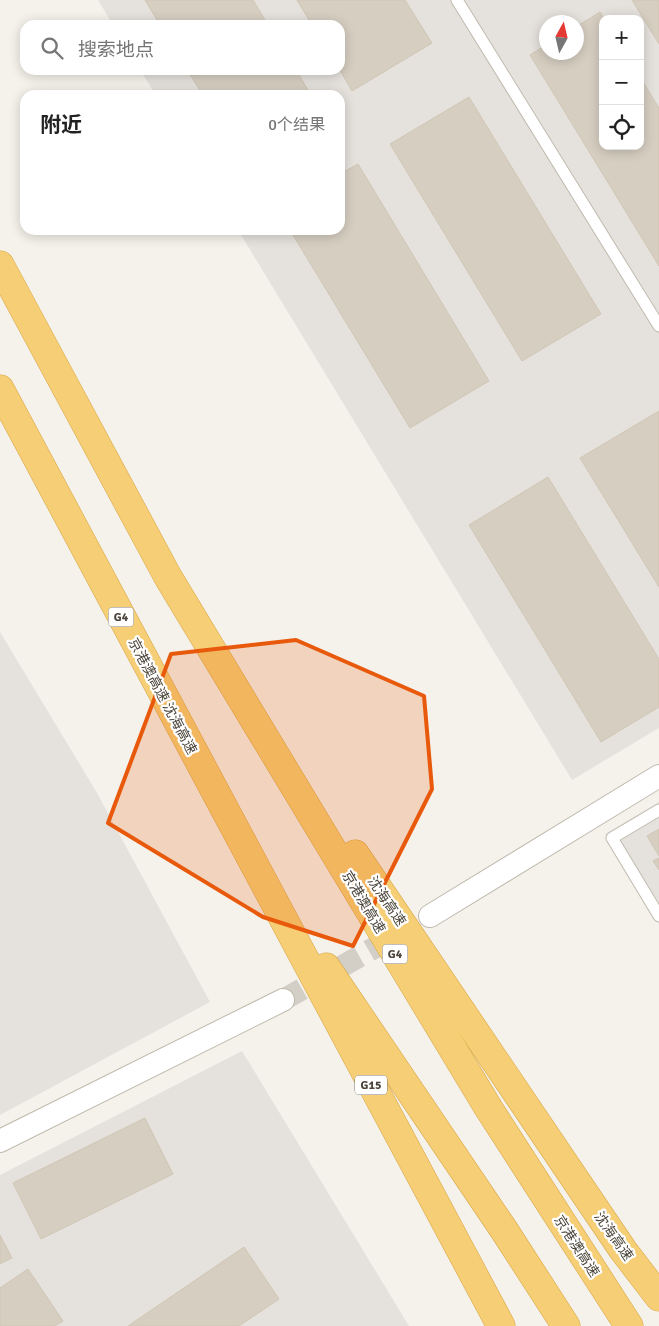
<!DOCTYPE html>
<html lang="zh">
<meta charset="utf-8">
<style>
body{margin:0;font-family:Signika,"Noto Sans SC",sans-serif;background:#f2f2f2;color:#222}
.controls{position:absolute;right:15px;top:15px;display:grid;overflow:hidden;border-radius:10px;box-shadow:0 2px 12px #0003}
.controls button{width:45px;height:45px;display:grid;place-items:center;padding:0;border:0;border-bottom:1px solid #e0e0e0;background:#fff;color:#222;font:25px sans-serif}
.compass{position:absolute;left:539px;top:15px;width:45px;height:45px;border-radius:50%;background:#fff;box-shadow:0 2px 12px #0003;rotate:8deg}
.list{margin:0;padding:0;list-style:none}
h2{display:flex;justify-content:space-between;align-items:center;height:65px;margin:0;padding:0 20px;font-size:21px}
h2 small{font-size:16px;font-weight:400;color:#767676}
.icon{flex:none;width:28px;height:28px;fill:none;stroke:currentColor;stroke-width:2;stroke-linecap:round;stroke-linejoin:round}
.map{position:relative;flex:none;width:659px;height:1326px;overflow:hidden}
.search{position:absolute;background:#fff;box-shadow:0 2px 12px #0003;left:20px;top:20px;width:325px;height:55px;display:flex;align-items:center;gap:12px;box-sizing:border-box;padding:0 18px;border-radius:15px;color:#767676;font-size:19px}
.panel{position:absolute;background:#fff;box-shadow:0 2px 12px #0003;left:20px;top:90px;width:325px;height:145px;border-radius:15px}
.map>svg:first-child{display:block}
.industrial{fill:#e5e1dc;fill-rule:evenodd}
.building{fill:#d6cec1;stroke:#d0c6b5}
.lines{fill:none;stroke-linecap:round;stroke-linejoin:round}
.minor-tunnel{stroke:#d3cfc7;stroke-width:22;stroke-dasharray:22 11;stroke-linecap:butt}
.service-casing{stroke:#c0baae;stroke-width:13}
.minor-casing{stroke:#c0baae;stroke-width:24}
.motorway-casing{stroke:#d6a444;stroke-width:29}
.service{stroke:#fff;stroke-width:11}
.minor{stroke:#fff;stroke-width:22}
.motorway{stroke:#f6ce75;stroke-width:28}
.marked{fill:#e8590c;fill-opacity:0.2;stroke:#e8590c;stroke-width:4;stroke-linejoin:round}
.labels{text-anchor:middle;stroke-width:4.5;stroke-linejoin:round;paint-order:stroke}
.shield{fill:#fff;stroke:#807b74;stroke-width:1}
.shield-label{font-size:12px;font-weight:bold;fill:#494339}
.street-label{font-size:14px;fill:#494339;stroke:#fff}
</style>
<div class="map">
<svg width="659" height="1326" viewBox="0 0 659 1326">
<rect width="100%" height="100%" fill="#f5f2eb"/>
<g class="industrial">
<path d="M98 0H659V728L572 780 238 230H340V95H156L140 70H340V25H113ZM603 19H640V146H603ZM546 22H576V52H546Z"/>
<path d="M0 632 97 793 210 1002 0 1115Z"/>
<path d="M659 802V923L605 834Z"/>
<path d="M242 1051 409 1326H0V1175Z"/>
</g>
<g class="building">
<path d="M145 0H253L268 25H160Z"/>
<path d="M297 0H405L432 43 352 91 340 70V25H312Z"/>
<path d="M632 0H659V44Z"/>
<path d="M600 12 604 19 603 146H640V77L659 108V266L530 55 546 45V52H576V27Z"/>
<path d="M187 70H296L311 95H203Z"/>
<path d="M469 97 601 314 522 361 390 144Z"/>
<path d="M358 164 489 381 410 428 290 230H340V174Z"/>
<path d="M659 411V587L580 458Z"/>
<path d="M548 477 659 659V707L601 742 469 525Z"/>
<path d="M659 829V856L647 836Z"/>
<path d="M659 858V870L653 861Z"/>
<path d="M145 1118 173 1174 41 1239 13 1183Z"/>
<path d="M0 1235 12 1258 0 1264Z"/>
<path d="M244 1247 279 1299 239 1326H128Z"/>
<path d="M28 1269 63 1321 55 1326H0V1288Z"/>
</g>
<g class="lines">
<path class="minor-tunnel" d="M283 1000 430 916"/>
<g class="service-casing">
<g id="service">
<path d="M457 0 659 326"/>
<path d="M659 810 612 838 659 916"/>
</g>
</g>
<g class="minor-casing">
<g id="minor">
<path d="M430 916 659 776"/>
<path d="M0 1141 283 1000"/>
</g>
</g>
<g class="motorway-casing">
<g id="motorway">
<path d="M0 265 168 577 489 1109 629 1326"/>
<path d="M0 389 501 1326"/>
<path d="M355 854 623 1250 659 1297"/>
<path d="M326 967 504 1230 566 1326"/>
</g>
</g>
<use href="#service" class="service"/>
<use href="#minor" class="minor"/>
<use href="#motorway" class="motorway"/>
</g>
<path class="marked" d="M296 640 424 696 432 789 353 946 263 917 108 823 171 654Z"/>
<g class="labels">
<g class="shield">
<rect x="108.5" y="607.5" width="25" height="19" rx="4"/>
<rect x="382.5" y="944.5" width="25" height="19" rx="4"/>
<rect x="355" y="1075.5" width="32" height="19" rx="4"/>
</g>
<g class="shield-label">
<text x="121" y="621">G4</text>
<text x="395" y="958">G4</text>
<text x="371" y="1089">G15</text>
</g>
<g class="street-label">
<text transform="translate(163 696) rotate(62)" y="5">京港澳高速 沈海高速</text>
<text transform="translate(387 901) rotate(56)" y="5">沈海高速</text>
<text transform="translate(364 902) rotate(59)" y="5">京港澳高速</text>
<text transform="translate(614 1236) rotate(55)" y="5">沈海高速</text>
<text transform="translate(577 1246) rotate(57)" y="5">京港澳高速</text>
</g>
</g>
</svg>
<div class="controls">
<button>+</button>
<button>−</button>
<button><svg class="icon" aria-label="locate" viewBox="0 0 24 24"><circle cx="12" cy="12" r="6"/><path d="M12 2v4M12 18v4M2 12h4M18 12h4"/></svg></button>
</div>
<svg class="compass" viewBox="-18 -18 36 36"><path d="M0-13l5 13h-10z" fill="#e53935"/><path d="M0 13l5-13h-10z" fill="#767676"/></svg>
<div class="search"><svg class="icon" aria-label="search" viewBox="0 0 24 24"><circle cx="10" cy="10" r="6"/><path d="M15 15l6 6"/></svg>搜索地点</div>
<section class="panel">
<h2>附近<small>0个结果</small></h2>
<ul class="list">
</ul>
</section>
</div>
